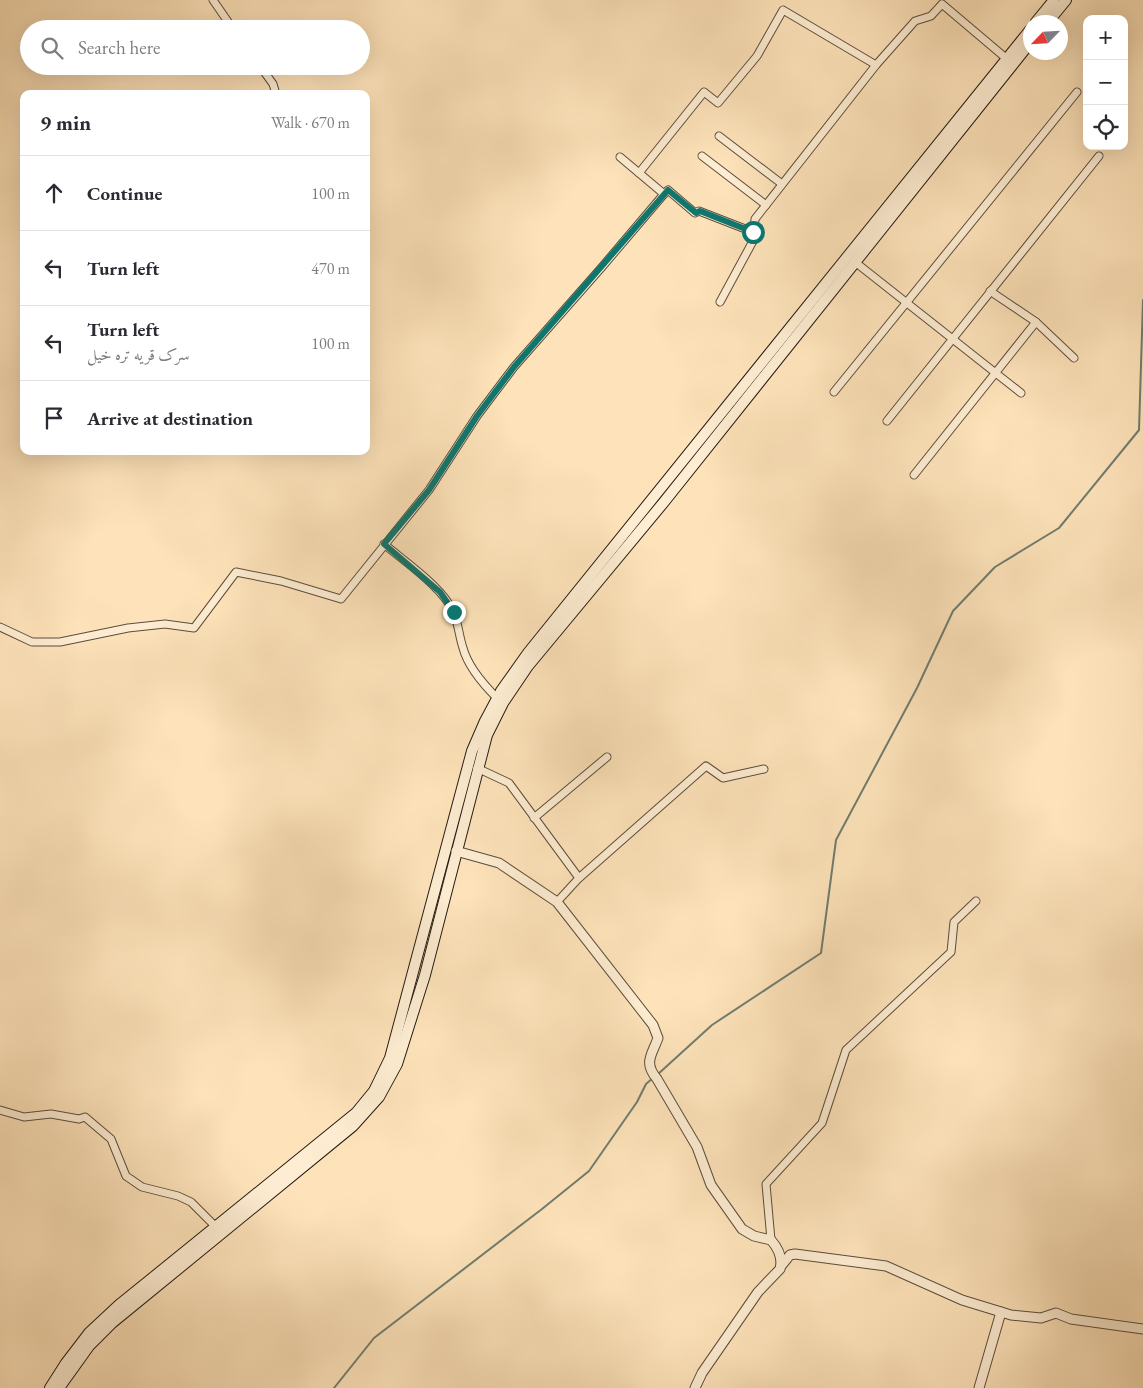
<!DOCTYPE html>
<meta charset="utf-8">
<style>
body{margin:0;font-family:"EB Garamond",Amiri,serif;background:#f7f7f7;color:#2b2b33}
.controls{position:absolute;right:15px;top:15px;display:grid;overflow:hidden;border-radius:10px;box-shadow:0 5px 20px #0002}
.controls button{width:45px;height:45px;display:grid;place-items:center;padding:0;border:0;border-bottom:1px solid #e1e1e2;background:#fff;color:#2b2b33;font:25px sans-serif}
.compass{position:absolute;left:1023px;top:15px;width:45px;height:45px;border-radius:50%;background:#fff;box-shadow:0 5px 20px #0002;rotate:245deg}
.stop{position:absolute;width:15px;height:15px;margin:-11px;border:4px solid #0f766e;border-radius:50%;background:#fff}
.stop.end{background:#0f766e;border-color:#fff;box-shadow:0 1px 5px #0008}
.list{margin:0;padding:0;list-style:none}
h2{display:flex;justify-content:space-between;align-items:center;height:65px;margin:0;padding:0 20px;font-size:21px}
h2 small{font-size:16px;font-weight:400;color:#7c7c81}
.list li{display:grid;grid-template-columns:32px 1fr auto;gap:15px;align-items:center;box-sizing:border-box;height:75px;padding:0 20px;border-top:1px solid #e1e1e2}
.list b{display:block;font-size:19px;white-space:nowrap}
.list p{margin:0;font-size:16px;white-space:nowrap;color:#7c7c81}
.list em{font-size:16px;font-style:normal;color:#7c7c81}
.icon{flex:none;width:28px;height:28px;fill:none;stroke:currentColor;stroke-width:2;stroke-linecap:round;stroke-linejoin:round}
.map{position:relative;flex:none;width:1143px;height:1388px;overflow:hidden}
.search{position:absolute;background:#fff;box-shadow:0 5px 20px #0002;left:20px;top:20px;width:350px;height:55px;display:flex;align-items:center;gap:12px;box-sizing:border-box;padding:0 18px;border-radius:28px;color:#7c7c81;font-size:19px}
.panel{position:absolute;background:#fff;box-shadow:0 5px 20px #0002;left:20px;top:90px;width:350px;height:365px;border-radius:10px}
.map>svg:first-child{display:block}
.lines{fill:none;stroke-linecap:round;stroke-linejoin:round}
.stream{stroke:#6f7d70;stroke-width:2}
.minor-casing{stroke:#5b4d3d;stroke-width:9}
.tertiary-casing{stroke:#5b4d3d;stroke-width:11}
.secondary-casing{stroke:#251b13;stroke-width:12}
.minor{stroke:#feedd2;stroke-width:7}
.tertiary{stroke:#feedd2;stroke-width:9}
.secondary{stroke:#feedd2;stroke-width:10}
.route{stroke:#0f766e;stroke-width:6}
</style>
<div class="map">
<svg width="1143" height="1388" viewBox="0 0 1143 1388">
<rect width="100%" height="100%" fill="#fee3ba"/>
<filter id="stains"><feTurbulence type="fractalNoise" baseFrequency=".004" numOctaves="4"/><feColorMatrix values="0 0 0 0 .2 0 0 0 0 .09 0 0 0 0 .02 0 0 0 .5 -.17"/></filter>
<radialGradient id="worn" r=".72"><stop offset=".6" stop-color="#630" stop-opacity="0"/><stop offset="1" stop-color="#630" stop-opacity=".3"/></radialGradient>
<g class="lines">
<g class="stream">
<path d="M657 1075 712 1025 821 953 836 840 917 688 953 611 995 567 1059 528 1139 430 1143 300"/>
<path d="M334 1388 374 1338 542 1209 589 1171 637 1102 646 1084 653 1078"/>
</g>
<g class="minor-casing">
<g id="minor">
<path d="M213 0 233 29"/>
<path d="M260 66 273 84 276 94"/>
<path d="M719 136 782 184"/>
<path d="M702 156 766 205"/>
<path d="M620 157 664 194"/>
<path d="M639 173 704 92 718 103 757 56 783 10 876 65"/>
<path d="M855 262 1021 393"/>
<path d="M990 291 1036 322 1074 358"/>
<path d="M720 302 753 241 755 219 876 65 915 21 931 16 942 4 1007 59"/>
<path d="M834 392 1077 92"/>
<path d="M887 421 1099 156"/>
<path d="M914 475 1036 322"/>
<path d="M384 544C403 560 436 583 449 604 458 616 458 633 463 648 468 667 483 684 497 698"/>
<path d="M0 627 32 642H60L128 628 165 624 194 628 236 572 281 581 341 599 429 490 477 416 514 367 602 267 664 194 668 190 695 213 699 211 753 232"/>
<path d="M477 768 509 783 579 878"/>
<path d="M534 818 607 757"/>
<path d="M557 902 579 878 706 766 723 778 764 769"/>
<path d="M0 1110 24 1117 51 1114 79 1119 85 1117 111 1139 126 1176 142 1187 178 1196 191 1202 218 1229"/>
<path d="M771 1240 766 1184 822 1123 846 1050 951 952 954 922 976 901"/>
</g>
</g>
<g class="tertiary-casing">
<g id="tertiary">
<path d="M456 851 499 863 557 902 653 1025 658 1038C652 1055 643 1062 657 1079L697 1147 711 1185 742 1229 754 1236 771 1240C778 1248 783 1258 780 1269L758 1292 702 1373 695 1388"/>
<path d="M781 1266 790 1255 795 1254 886 1266 962 1300 1011 1315 1041 1318 1056 1313 1071 1319 1143 1329"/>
<path d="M979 1388 1001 1312"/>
</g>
</g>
<g class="secondary-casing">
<g id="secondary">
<path d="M1036 22 1054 0"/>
<path d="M1048 22 1066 0"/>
<path d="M50 1388 66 1363 89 1333 119 1305 356 1113 374 1091 390 1058 472 751 485 721 501 691 528 653 1030 30"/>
<path d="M59 1388 89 1346 112 1323 353 1126 379 1097 397 1064 425 975 487 735 503 703 528 666 664 502 1030 43"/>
</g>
</g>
<use href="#minor" class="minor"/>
<use href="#tertiary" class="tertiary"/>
<use href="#secondary" class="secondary"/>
</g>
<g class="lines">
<path class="route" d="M454 612 440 592 384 544 429 490 477 416 514 367 668 190 696 213 700 211 753 232"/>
</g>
<rect width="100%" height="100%" filter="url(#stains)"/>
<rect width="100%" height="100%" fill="url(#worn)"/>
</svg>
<div class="controls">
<button>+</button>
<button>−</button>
<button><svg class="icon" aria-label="locate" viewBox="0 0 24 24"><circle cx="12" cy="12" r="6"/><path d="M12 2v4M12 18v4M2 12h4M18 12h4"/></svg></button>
</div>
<svg class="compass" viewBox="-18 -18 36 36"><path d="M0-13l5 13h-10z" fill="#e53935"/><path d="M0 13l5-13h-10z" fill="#7c7c81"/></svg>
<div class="stop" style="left:753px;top:232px"></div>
<div class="stop end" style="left:454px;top:612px"></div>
<div class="search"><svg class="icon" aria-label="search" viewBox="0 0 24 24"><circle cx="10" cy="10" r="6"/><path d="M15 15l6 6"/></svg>Search here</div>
<section class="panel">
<h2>9 min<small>Walk · 670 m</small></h2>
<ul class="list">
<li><svg class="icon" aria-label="ahead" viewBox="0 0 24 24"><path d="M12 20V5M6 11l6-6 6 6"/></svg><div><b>Continue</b></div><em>100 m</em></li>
<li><svg class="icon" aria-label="left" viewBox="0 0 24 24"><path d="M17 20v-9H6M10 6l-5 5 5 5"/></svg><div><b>Turn left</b></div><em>470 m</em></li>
<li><svg class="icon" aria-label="left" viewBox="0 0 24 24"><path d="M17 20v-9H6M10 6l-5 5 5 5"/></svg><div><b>Turn left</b><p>سرک قریه تره خیل</p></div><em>100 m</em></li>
<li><svg class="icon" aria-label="arrive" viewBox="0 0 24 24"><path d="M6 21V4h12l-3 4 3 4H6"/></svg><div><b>Arrive at destination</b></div></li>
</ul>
</section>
</div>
